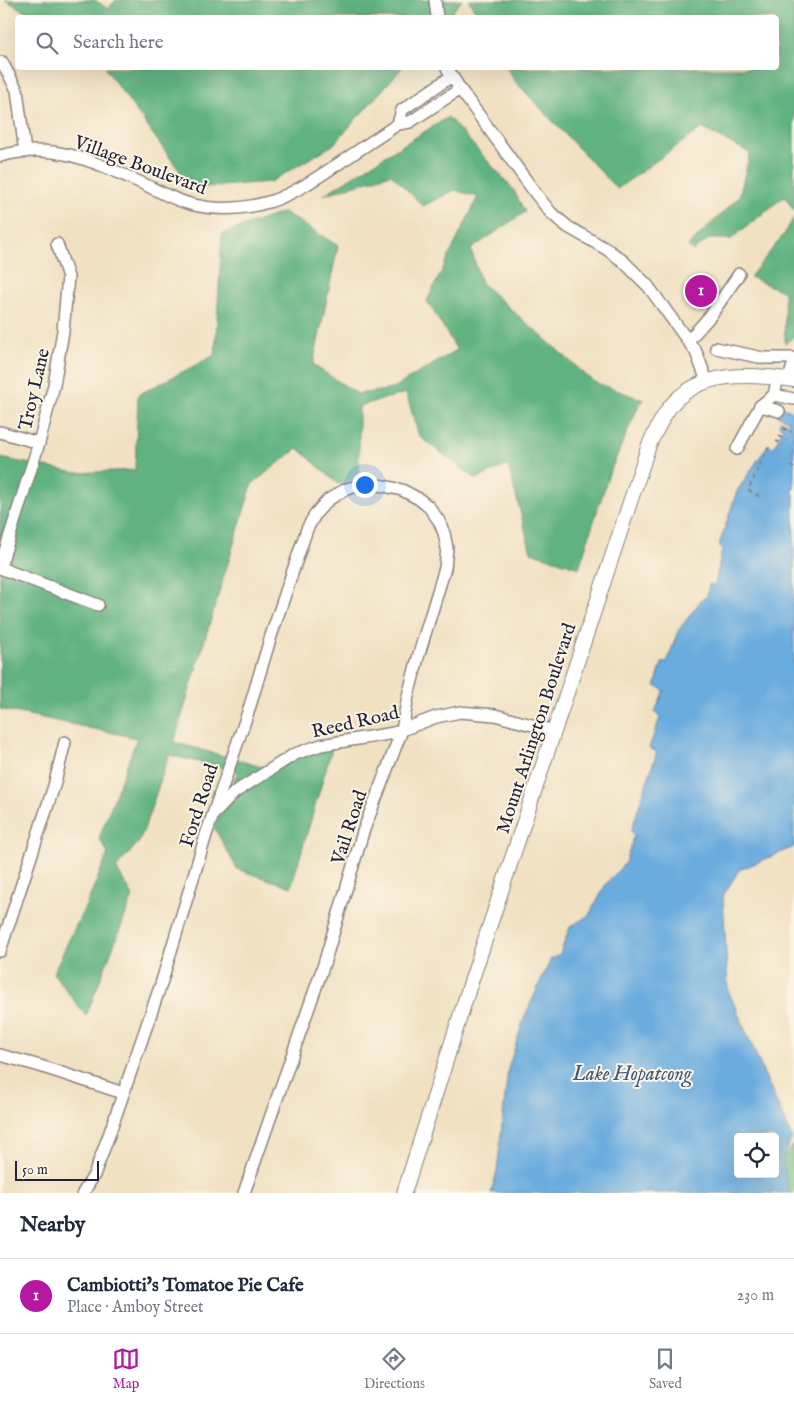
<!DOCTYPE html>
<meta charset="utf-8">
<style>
body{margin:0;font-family:"IM FELL English",serif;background:#f6f6f7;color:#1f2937}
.controls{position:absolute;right:15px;bottom:15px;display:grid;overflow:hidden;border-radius:5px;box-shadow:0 5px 20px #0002}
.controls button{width:45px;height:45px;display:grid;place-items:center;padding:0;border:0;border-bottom:1px solid #e0e1e3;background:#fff;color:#1f2937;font:25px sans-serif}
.scale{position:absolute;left:15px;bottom:12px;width:84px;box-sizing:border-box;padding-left:5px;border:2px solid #22223b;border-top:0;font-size:14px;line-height:18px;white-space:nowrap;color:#22223b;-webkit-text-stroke:4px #fcf5e5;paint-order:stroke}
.you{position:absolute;left:364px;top:484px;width:18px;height:18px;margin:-12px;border:4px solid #fff;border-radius:50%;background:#1a73e8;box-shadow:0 0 0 8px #1a73e833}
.badge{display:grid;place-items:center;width:32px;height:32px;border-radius:50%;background:#b5179e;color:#fff;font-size:16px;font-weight:700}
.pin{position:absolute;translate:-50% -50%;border:2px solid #fff;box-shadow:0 1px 5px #0006}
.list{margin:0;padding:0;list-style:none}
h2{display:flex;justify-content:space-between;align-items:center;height:65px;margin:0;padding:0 20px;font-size:21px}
h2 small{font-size:16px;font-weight:400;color:#747a83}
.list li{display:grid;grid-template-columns:32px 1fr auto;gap:15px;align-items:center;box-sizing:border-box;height:75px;padding:0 20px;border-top:1px solid #e0e1e3}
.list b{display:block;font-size:19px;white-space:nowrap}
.list p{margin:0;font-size:16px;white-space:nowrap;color:#747a83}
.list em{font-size:16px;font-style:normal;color:#747a83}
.icon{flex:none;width:28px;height:28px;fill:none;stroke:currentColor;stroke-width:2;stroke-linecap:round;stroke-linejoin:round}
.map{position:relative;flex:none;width:794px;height:1193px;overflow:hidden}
.search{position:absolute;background:#fff;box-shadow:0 5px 20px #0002;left:15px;right:15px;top:15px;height:55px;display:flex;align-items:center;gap:12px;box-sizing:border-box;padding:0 18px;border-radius:5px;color:#747a83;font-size:19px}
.sheet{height:140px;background:#fff}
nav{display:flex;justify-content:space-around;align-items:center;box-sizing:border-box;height:70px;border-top:1px solid #e0e1e3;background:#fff;font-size:14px;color:#747a83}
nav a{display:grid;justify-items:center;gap:2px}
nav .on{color:#b5179e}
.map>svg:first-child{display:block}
.forest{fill:#60b280;stroke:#416a5e}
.water{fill:#6aacde;stroke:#46678c;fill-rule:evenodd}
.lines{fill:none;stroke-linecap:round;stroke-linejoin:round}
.minor-casing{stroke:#8a827e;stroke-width:14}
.major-casing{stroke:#8a827e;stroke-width:16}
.path{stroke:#8a827e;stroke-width:2;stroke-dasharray:4 4;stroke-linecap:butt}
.minor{stroke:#fff;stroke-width:11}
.major{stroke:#fff;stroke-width:14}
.labels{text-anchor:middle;stroke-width:4;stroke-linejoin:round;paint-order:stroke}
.street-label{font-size:19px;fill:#22223b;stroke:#fcf5e5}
.water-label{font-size:20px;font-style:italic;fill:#3f597c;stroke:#fcf5e5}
</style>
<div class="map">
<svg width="794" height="1193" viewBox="0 0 794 1193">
<rect width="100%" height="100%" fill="#fcf5e5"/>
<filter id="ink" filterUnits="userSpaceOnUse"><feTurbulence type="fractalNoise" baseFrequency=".02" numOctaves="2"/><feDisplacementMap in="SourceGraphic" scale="10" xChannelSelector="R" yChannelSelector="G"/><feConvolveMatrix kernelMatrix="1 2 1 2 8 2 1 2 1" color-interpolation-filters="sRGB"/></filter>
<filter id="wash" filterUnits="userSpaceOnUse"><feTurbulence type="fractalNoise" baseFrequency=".0096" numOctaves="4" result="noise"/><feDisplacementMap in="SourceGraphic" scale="20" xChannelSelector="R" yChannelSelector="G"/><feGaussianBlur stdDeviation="1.12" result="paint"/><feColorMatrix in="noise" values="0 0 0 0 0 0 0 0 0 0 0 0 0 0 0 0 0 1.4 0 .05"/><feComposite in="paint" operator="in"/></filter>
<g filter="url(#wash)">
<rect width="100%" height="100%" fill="#f1e1c2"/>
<g class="forest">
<path d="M5 0H95L108 9 116 0H462L447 18H37Z"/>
<path d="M469 0H790L794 7V211L785 196 731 239H709L693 251 688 246 739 197 750 153 702 128 617 189 514 80 507 68H776V18L478 17Z"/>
<path d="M105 68H402L333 145 270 182 192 188Z"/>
<path d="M448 117 513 189 525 212 471 249 481 283 594 382 644 400 639 405 609 474 579 568 531 552 508 465 476 479 419 436 406 393 359 406V478L338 484 298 448 252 484 174 742 269 769 334 742 291 887 237 869 214 827 238 771 169 755 140 841 116 868 133 896 86 1016 53 973 87 903 108 853 99 838 137 738 0 709V458L76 473 135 470 138 395 215 355 222 234 284 212 338 246 313 365 358 394 392 389 457 350 427 301 478 197 455 190 423 206 391 174 323 195Z"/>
<path d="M794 217V336L785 344 784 292 750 277 785 233Z"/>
<path d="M794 1144V1193H788L782 1159Z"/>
</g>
<path class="water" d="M782 407 794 412V489L792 491 794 494V847L739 870 723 896 728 990 792 1138 782 1159 788 1193H491L497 1171 508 1069 524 1018 551 959 560 954 570 927 589 915 606 884 625 863 634 835 631 831 657 752 649 748 660 718 655 712 664 690 655 686 662 663 667 662 678 631 702 599 707 597 709 584 715 585 722 550 719 545 737 491 768 445 774 447 783 428 779 425 781 420 788 424 789 421 777 415ZM738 1137H775V1174H738Z"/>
</g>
<g filter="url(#ink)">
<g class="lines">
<g class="minor-casing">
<g id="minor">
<path d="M435 0 437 18"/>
<path d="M2 62 17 90 25 152"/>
<path d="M447 68 460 89 536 194 551 213 568 227 608 250 623 261 648 286 696 352 707 381"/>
<path d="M398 124 402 110 452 76"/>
<path d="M0 156C55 140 99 164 148 186 162 193 175 200 190 204 217 211 246 209 272 201 295 193 315 179 335 166 356 152 377 138 398 124L410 122 460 89"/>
<path d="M688 341 711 315 739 274"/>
<path d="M716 348 763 358H794"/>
<path d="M778 377 774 395 794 399"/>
<path d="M789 379 794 362"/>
<path d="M760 406 779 411"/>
<path d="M0 432 39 443"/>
<path d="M737 449 760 406 774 395"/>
<path d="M0 567 39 443 54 385 63 331 68 277 57 244"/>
<path d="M0 568 98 605"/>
<path d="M216 812 235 792 295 754 321 745 394 733 436 717 460 712 495 715 554 731"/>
<path d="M0 951 54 786 65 742"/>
<path d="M0 1055 40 1066 123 1093"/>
<path d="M83 1193 94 1175 109 1135 161 984 206 835 249 709 271 636 307 529 316 513 328 500 346 489 367 484 384 486 402 490 419 499 429 507 439 521 444 533 447 548 445 568 419 654 408 696 402 730 363 832 324 964 244 1193"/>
</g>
</g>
<g class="major-casing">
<path id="major" d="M404 1193 470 985 649 445C655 432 661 420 669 408 699 369 751 374 794 380"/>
</g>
<g class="path">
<path d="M783 428 792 432"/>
<path d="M779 436 787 441"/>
<path d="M776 441 784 444"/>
<path d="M791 466 794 468"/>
<path d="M759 496 748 490 770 445"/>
</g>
<use href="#minor" class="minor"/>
<use href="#major" class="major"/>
</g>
</g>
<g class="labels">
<g class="street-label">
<text transform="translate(141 164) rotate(20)" y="7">Village Boulevard</text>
<text transform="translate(33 389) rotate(-77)" y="7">Troy Lane</text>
<text transform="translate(355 721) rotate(-13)" y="7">Reed Road</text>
<text transform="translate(535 728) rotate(-72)" y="7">Mount Arlington Boulevard</text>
<text transform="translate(198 805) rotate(-72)" y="7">Ford Road</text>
<text transform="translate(348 827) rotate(-72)" y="7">Vail Road</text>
</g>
<g class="water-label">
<text x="632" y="1080">Lake Hopatcong</text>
</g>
</g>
</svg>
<div class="controls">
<button><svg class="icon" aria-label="locate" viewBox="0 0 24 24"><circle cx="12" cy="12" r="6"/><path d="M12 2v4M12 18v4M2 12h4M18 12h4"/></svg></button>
</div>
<div class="scale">50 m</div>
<div class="you"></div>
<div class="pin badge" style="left:701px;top:291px">1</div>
<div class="search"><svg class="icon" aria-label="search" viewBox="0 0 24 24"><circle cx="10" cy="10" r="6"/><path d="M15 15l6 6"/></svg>Search here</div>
</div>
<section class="sheet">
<h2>Nearby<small></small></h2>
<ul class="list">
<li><span class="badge">1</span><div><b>Cambiotti's Tomatoe Pie Cafe</b><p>Place · Amboy Street</p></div><em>230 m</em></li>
</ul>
</section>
<nav>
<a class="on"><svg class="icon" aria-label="map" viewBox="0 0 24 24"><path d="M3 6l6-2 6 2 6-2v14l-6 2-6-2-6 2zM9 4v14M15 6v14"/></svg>Map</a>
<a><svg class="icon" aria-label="directions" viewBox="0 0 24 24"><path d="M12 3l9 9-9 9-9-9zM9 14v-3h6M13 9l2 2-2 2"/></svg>Directions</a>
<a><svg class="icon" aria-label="saved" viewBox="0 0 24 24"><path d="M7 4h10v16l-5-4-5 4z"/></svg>Saved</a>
</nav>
